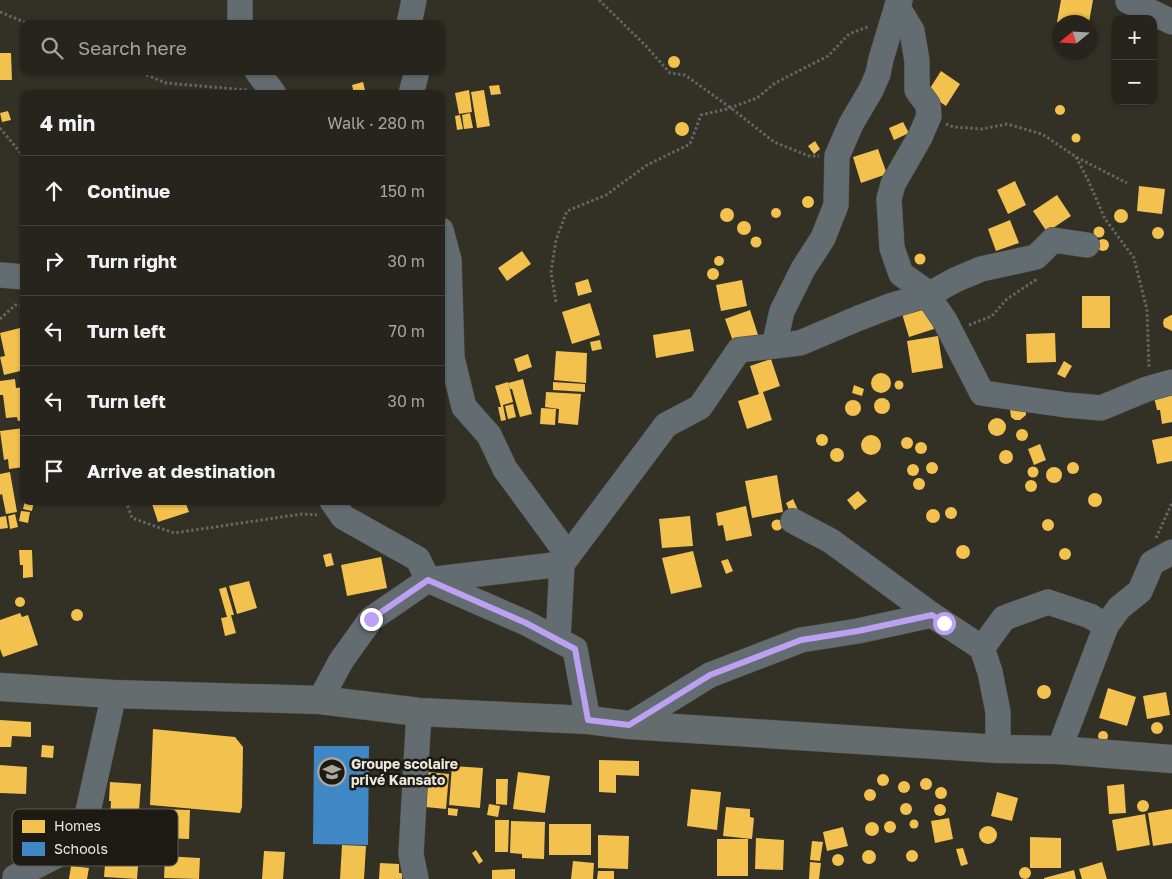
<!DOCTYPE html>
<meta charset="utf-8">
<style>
body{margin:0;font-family:"Golos Text",sans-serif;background:#323029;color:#f1f3f6}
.controls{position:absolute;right:15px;top:15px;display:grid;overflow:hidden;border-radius:10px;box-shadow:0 1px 4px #0004}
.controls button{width:45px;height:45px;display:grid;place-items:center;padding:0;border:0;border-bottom:1px solid #42413b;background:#26241c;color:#f1f3f6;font:25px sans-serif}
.compass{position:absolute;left:1052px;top:15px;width:45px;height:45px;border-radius:50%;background:#26241c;box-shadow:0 1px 4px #0004;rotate:252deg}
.stop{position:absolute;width:15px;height:15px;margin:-11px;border:4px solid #bca0f2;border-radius:50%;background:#fff}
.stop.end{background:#bca0f2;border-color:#fff;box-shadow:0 1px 5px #0008}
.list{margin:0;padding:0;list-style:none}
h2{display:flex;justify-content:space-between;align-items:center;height:65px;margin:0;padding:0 20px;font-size:21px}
h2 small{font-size:16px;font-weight:400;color:#a4a4a3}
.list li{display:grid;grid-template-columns:32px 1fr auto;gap:15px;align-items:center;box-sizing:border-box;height:70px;padding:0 20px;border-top:1px solid #42413b}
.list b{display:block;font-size:19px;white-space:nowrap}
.list em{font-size:16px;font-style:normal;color:#a4a4a3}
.icon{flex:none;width:28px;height:28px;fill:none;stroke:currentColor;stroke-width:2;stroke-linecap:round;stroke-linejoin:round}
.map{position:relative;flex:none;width:1172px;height:879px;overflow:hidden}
.search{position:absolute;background:#26241c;box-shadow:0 1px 4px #0004;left:20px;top:20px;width:425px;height:55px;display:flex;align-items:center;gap:12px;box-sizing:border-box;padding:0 18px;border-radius:10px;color:#a4a4a3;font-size:19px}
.panel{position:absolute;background:#26241c;box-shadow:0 1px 4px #0004;left:20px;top:90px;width:425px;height:415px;border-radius:10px}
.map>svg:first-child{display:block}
.homes{fill:#f2c14e}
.schools{fill:#3f88c5}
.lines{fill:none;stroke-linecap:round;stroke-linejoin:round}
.minor-casing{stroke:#504d44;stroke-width:26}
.major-casing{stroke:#504d44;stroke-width:29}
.path{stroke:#626666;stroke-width:3;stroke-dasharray:2.5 2.5;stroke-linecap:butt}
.minor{stroke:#636c71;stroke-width:25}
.major{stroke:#656c6d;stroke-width:28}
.route{stroke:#bca0f2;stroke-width:6}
.labels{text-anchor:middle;stroke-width:5;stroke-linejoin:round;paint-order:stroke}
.poi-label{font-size:14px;font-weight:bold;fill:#ece8de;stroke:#1d1a13;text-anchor:start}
.key{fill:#1d1a13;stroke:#5b5850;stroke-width:1}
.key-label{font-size:14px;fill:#ece8de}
</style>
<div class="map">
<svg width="1172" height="879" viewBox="0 0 1172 879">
<rect width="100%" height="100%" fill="#333026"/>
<g class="homes">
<path d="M1061 0H1093L1089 22H1057Z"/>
<path d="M0 53H11L12 80H0Z"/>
<circle cx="674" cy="62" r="6"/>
<path d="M941 71 960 84 946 106 927 93Z"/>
<path d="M363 82 366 94H354L352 85Z"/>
<path d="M499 85 501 94 491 95 489 86Z"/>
<path d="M469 90 472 112 459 114 455 93Z"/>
<path d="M484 90 490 126 477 128 471 92Z"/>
<circle cx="1060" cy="110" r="5"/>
<path d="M8 111 11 120 2 122 0 113Z"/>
<path d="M470 113 473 128 464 129 462 115Z"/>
<path d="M460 115 463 129 457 130 455 116Z"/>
<path d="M903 122 909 133 894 140 889 128Z"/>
<circle cx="682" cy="129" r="7"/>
<circle cx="1076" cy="138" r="4.5"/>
<path d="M815 141 820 149 814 154 808 146Z"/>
<path d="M878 149 887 174 861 183 853 157Z"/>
<path d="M1015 181 1026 205 1008 214 997 190Z"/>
<path d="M1139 186 1165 189 1162 214 1137 211Z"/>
<path d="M1057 195 1071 216 1047 232 1033 211Z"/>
<circle cx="808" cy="202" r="6"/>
<circle cx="776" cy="213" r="5"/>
<circle cx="727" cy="215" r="7"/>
<circle cx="1121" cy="216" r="7"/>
<path d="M1010 220 1019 243 996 251 988 229Z"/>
<circle cx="744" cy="228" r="7"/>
<circle cx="1099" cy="232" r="5.5"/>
<circle cx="1158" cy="233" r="6"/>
<circle cx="756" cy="242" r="5.5"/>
<circle cx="1103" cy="245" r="6"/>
<path d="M522 251 531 264 507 281 498 268Z"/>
<circle cx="920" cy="259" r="5.5"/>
<circle cx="719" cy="261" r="5"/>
<circle cx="713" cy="274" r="6"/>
<path d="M588 279 592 292 578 296 575 283Z"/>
<path d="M742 280 747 306 721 311 716 285Z"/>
<rect x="1082" y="296" width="28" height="32"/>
<path d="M925 299 934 329 909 337 900 307Z"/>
<path d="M590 303 600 335 572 344 562 312Z"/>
<path d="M750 310 758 335 734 344 725 319Z"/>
<path d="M1171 315H1172V331L1164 327 1163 323 1164 319Z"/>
<path d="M24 327V370L4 375 0 357 5 356 0 333Z"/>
<path d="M690 329 694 351 656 358 653 335Z"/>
<path d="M1055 333 1056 362 1027 363 1026 334Z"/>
<path d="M938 336 943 368 912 373 907 341Z"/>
<path d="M600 340 602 349 592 351 590 342Z"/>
<path d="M556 351 587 353 586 383 554 380Z"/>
<path d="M528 354 532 367 518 372 514 359Z"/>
<path d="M771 359 780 386 763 392 772 420 747 429 738 401 759 394 750 366Z"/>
<path d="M1064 361 1072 366 1065 378 1057 374Z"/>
<circle cx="881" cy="383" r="10"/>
<path d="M15 379 16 388 24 387V420L18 421 17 417 6 418 3 395H0V381Z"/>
<path d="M523 379 532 414 520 417 512 389H510L508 383Z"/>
<circle cx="899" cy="385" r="4.5"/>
<path d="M508 382 513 402 503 405 506 420 501 421 498 407H501L495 386Z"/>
<path d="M553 382 585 384V392L553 390Z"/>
<path d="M854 385 864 389 862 396 852 393Z"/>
<path d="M546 392 581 394 578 425 558 423 559 409 545 407Z"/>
<path d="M1172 394V422L1162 424 1160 410H1157L1154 397Z"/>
<circle cx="882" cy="406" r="8"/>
<circle cx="853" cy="408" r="8"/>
<path d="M513 404 516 417 508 419 505 406Z"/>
<path d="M541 408 556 409 555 425 540 424Z"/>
<path d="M1010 409 1026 410V415L1020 420H1015L1011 417Z"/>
<circle cx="997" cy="427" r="9"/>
<path d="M24 428V467L9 469 8 459 4 460 0 431Z"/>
<circle cx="1022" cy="435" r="6"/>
<circle cx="822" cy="440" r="6"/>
<circle cx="871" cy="445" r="10"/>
<path d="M1172 436V461L1157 464 1152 440Z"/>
<circle cx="907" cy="443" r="6"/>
<circle cx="921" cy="448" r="6"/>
<path d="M1040 444 1046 460 1034 465 1028 449Z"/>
<circle cx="837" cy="455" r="7"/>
<circle cx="1006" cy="457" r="7"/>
<circle cx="1073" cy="468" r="6"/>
<circle cx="932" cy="468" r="6"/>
<circle cx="913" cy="470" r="6"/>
<circle cx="1033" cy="472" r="5.5"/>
<circle cx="1054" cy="475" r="8"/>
<path d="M10 472 17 512 6 514 2 494 0 495V474Z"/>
<path d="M777 475 783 512 752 518 745 481Z"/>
<circle cx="919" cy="484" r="6"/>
<circle cx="1031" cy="486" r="6"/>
<path d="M858 491 867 501 855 510 847 500Z"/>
<circle cx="1095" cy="500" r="7"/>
<path d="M793 499 798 510 791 514 786 503Z"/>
<path d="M25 501H34L32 511 23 509Z"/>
<path d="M151 501H185L189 512 158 522Z"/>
<path d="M746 506 752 536 726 541 723 525 718 526 716 513Z"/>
<circle cx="951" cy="513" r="6"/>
<circle cx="933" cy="516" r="7"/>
<path d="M21 511 30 512 28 523 19 521Z"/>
<path d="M15 514 18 527 10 529 8 516Z"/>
<path d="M6 516 8 528 0 529V517Z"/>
<path d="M690 516 693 546 662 548 659 519Z"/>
<circle cx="1048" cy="525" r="6"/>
<circle cx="777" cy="525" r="5.5"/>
<circle cx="963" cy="552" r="7"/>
<circle cx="1065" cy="554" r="6"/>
<path d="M19 550H32L33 577 23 578V565H20Z"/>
<path d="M693 551 702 587 671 594 662 558Z"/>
<path d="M331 553 334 565 326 567 323 555Z"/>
<path d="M381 557 387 588 347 596 341 565Z"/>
<path d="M728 559 733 571 726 574 721 561Z"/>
<path d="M249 581 257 608 237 614 229 586Z"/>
<path d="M226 587 234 615H231L236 633 225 636 221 618 227 617 219 589Z"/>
<circle cx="20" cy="602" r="5"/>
<circle cx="77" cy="615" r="6"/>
<path d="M20 613 22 617 28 615 38 645 3 657 0 649V620Z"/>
<circle cx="1044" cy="692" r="7"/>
<path d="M1108 688 1136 697 1127 726 1099 718Z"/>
<path d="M1166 692 1170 715 1147 719 1143 696Z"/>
<path d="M0 720 31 722V737L12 736 11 747H0Z"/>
<circle cx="1157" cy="728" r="6"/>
<path d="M153 729 235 737 243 747 242 807 240 813 150 805Z"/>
<circle cx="1103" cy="736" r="5"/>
<path d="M42 745 54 746 53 758 41 757Z"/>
<path d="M599 760 639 761V776L616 775V793L599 792Z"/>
<path d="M0 765 27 767 26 794 0 793Z"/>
<path d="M452 766 483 768 480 808 449 805Z"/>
<path d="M417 771 449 774 446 809 415 806Z"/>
<path d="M518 772 550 776 545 813 513 809Z"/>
<circle cx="883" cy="780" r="6"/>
<circle cx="926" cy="784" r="6"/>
<path d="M496 779H508L507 805 496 804Z"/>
<circle cx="904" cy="787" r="6"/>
<path d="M110 782 141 784 138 824 110 822 111 801H109Z"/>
<path d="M1124 784 1126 813 1109 814 1107 786Z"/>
<circle cx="941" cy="793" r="6"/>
<circle cx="870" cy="795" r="6"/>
<path d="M691 789 721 792 717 830 687 826Z"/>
<path d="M997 792 1018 798 1012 821 991 816Z"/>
<circle cx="1143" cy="806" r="6"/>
<circle cx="906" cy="809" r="6"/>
<circle cx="940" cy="810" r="6"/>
<path d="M489 804 500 806 498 817 487 815Z"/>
<path d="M726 807 750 809V817L754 818 752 839 723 836Z"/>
<path d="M448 808 458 809 457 816 448 815Z"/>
<path d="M160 809 190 810 189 839 159 838Z"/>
<path d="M1172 809V843L1153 846 1148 813Z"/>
<path d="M1145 814 1150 845 1117 851 1112 820Z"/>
<path d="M949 818 953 839 935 843 931 821Z"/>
<circle cx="914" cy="824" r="4.5"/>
<path d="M495 820H509L508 852H495Z"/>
<circle cx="890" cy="827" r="6"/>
<path d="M511 821 545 822 544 859 522 858V854L510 853Z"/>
<circle cx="872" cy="829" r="7"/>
<rect x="549" y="824" width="42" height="31"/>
<circle cx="988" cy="835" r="9"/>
<path d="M843 827 848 846 827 851 823 832Z"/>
<path d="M598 835 629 836 628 869 598 868Z"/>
<path d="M1030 837 1061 838V868H1030Z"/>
<path d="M756 838 784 840 783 870 755 869Z"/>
<path d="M107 839 140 842 137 879 104 877Z"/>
<rect x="717" y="839" width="31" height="37"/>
<path d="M812 841 823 842 820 861 810 860Z"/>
<path d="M342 845 366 846 364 879H340Z"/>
<path d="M963 848 968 864 961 866 956 849Z"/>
<circle cx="912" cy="856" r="6"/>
<path d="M476 850 483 861 479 864 472 853Z"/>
<circle cx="869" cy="857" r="7"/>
<path d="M264 851 285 852 283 879H262Z"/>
<circle cx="838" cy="860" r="6"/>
<path d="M165 856 200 858 199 879 164 878Z"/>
<path d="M573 861 594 863 593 879H571Z"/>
<path d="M810 862 821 863 819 879H809Z"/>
<path d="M1102 862 1107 879H1082L1079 869Z"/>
<path d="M380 863 399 864V873H402V879H379Z"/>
<path d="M71 866 89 868 87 879H69Z"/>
<circle cx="1025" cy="873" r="6"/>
<path d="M515 869V879H492V870Z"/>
<path d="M1074 870 1076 879H1044V878Z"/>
<path d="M598 871H614V879H597Z"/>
</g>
<path class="schools" d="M314 746H369L368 845 313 844Z"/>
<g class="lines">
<g class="minor-casing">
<g id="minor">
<path d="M900 0 897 6 912 31 917 61V90L928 105 929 116 920 137 893 184 889 199 892 248 901 274 924 290 945 321 982 393 1067 405 1101 408 1147 389 1172 382"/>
<path d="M1128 1 1172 22"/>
<path d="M240 24V0"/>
<path d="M409 24 414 0"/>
<path d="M257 71 274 94"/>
<path d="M411 94 417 71"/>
<path d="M441 230 449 260 452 358 464 407 489 435 505 469 568 555"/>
<path d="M0 275 24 277"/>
<path d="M774 346 782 311 803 269 823 238 836 205 837 156 851 124 871 90 878 74 881 59 897 6"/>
<path d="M332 501 343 517 418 559 428 580 526 623 575 649 588 720"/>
<path d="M793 521 831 541 932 615"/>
<path d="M558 640 562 564"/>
<path d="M982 648 990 672 998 712V749"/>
<path d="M320 700 341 661 371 619 428 580 562 564 666 425 700 407 739 350 800 343 859 318 893 305 928 295 955 280 981 269 1036 257 1053 240 1087 245"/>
<path d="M629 725 710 675 801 640 858 631 932 615 982 648 1004 618 1048 602 1090 616 1106 626 1119 608 1140 591 1152 563 1172 552"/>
<path d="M1059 750 1106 626"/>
<path d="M15 879V877L81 843 114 694"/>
<path d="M416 879 411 854 419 712"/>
</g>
</g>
<g class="major-casing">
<path id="major" d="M0 687 114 694 320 700 419 712 588 720 629 725 998 749 1059 750 1172 759"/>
</g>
<g class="path">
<path d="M599 0 645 45 670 73 685 75 731 108 774 142 809 156H819"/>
<path d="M0 12 29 24"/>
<path d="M137 71 166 83 247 90"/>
<path d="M946 124 953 127 982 129 1007 124 1042 134 1076 157 1127 183"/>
<path d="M0 128 24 157"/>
<path d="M1076 157 1088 180 1105 219 1134 258 1147 310 1149 368"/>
<path d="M556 302 551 272 556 240 567 211 606 195 647 165 690 144 701 115 727 109 757 98 775 83 828 56 849 34 870 26"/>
<path d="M0 319 15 305 24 306"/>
<path d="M969 325 992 316 1007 299 1037 279"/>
<path d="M126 501 132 518 174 533 302 514 317 515"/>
<path d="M1156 538 1172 503"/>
</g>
<use href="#minor" class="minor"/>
<use href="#major" class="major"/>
</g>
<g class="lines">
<path class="route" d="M371 619 428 580 526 623 575 649 588 720 629 725 710 675 801 640 858 631 932 615 944 623"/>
</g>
<defs>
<g id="school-ring" transform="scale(1.4375)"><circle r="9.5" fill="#1d1a13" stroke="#aba89e" stroke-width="1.5"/><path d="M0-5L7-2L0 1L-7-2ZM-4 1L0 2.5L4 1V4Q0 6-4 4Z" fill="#aba89e"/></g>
</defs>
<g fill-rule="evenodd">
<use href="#school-ring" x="332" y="772"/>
</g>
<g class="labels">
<g class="poi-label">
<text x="351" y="769">Groupe scolaire<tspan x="351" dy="16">privé Kansato</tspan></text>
</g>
</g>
<rect x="12" y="809" width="166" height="57" rx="8" class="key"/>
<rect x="22" y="820" width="23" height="13" fill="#f2c14e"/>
<rect x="22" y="842" width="23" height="14" fill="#3f88c5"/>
<g class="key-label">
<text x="54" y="831">Homes</text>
<text x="54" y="854">Schools</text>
</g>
</svg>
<div class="controls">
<button>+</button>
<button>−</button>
</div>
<svg class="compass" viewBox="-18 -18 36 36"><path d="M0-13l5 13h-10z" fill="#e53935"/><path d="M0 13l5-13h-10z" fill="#a4a4a3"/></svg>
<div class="stop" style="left:944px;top:623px"></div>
<div class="stop end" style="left:371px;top:619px"></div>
<div class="search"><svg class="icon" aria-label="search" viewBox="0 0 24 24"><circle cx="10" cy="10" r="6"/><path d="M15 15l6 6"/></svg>Search here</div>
<section class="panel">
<h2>4 min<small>Walk · 280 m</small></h2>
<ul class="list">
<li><svg class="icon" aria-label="ahead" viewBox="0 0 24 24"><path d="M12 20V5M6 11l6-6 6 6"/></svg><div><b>Continue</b></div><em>150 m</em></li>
<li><svg class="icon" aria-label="right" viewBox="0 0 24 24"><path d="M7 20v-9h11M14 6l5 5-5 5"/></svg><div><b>Turn right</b></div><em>30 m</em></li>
<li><svg class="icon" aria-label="left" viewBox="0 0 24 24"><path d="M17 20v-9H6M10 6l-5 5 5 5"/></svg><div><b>Turn left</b></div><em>70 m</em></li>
<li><svg class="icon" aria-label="left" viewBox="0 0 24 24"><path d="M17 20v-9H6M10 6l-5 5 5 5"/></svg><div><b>Turn left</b></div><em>30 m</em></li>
<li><svg class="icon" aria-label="arrive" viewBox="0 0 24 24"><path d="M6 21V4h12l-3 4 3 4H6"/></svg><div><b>Arrive at destination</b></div></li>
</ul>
</section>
</div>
